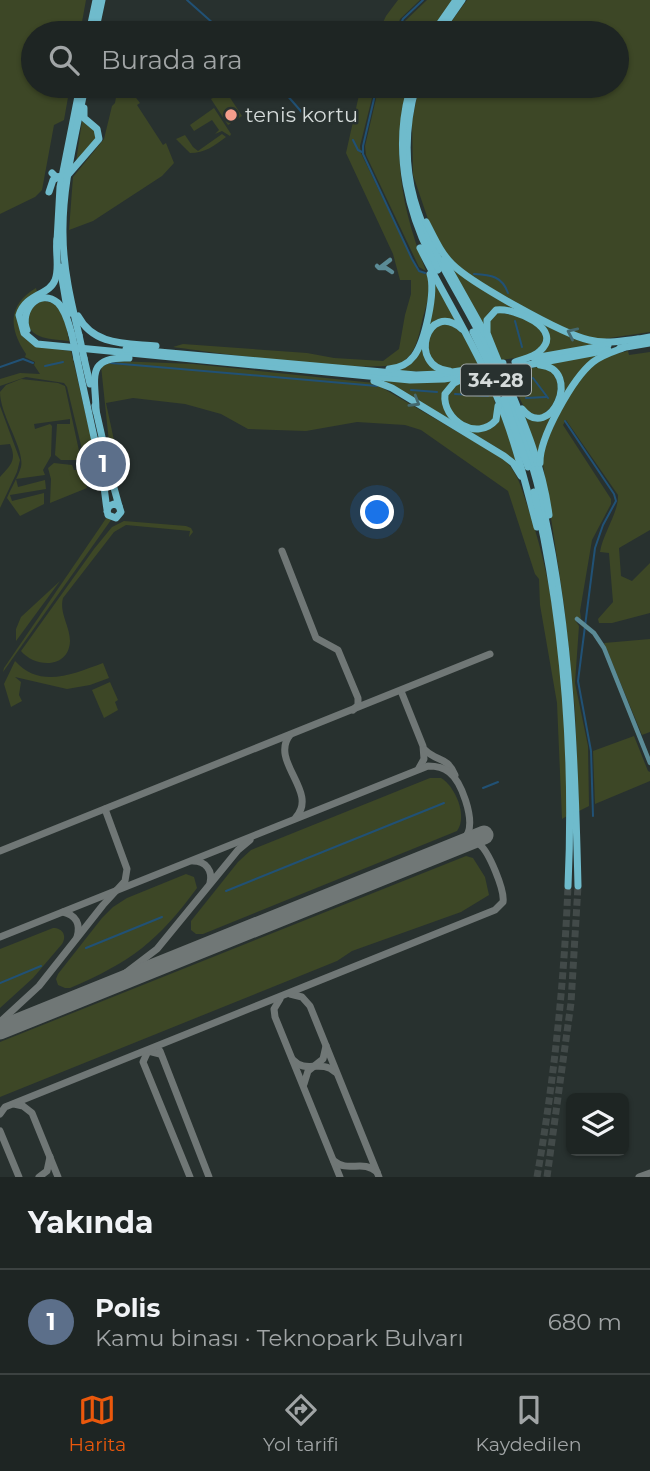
<!DOCTYPE html>
<html lang="tr">
<meta charset="utf-8">
<style>
body{margin:0;font-family:Montserrat,sans-serif;background:#262d2b;color:#f1f3f6}
.controls{position:absolute;right:21px;bottom:21px;display:grid;overflow:hidden;border-radius:10px;box-shadow:0 2px 5px #0004}
.controls button{width:63px;height:63px;display:grid;place-items:center;padding:0;border:0;border-bottom:2px solid #3c4241;background:#1e2523;color:#f1f3f6;font:35px sans-serif}
.you{position:absolute;left:378px;top:513px;width:24px;height:24px;margin:-18px;border:5px solid #fff;border-radius:50%;background:#1a73e8;box-shadow:0 0 0 10px #1a73e833}
.badge{display:grid;place-items:center;width:46px;height:46px;border-radius:50%;background:#ea580c;color:#fff;font-size:23px;font-weight:700}
.pin{position:absolute;translate:-50% -50%;border:4px solid #fff;box-shadow:0 2px 7px #0006}
.list{margin:0;padding:0;list-style:none}
h2{display:flex;justify-content:space-between;align-items:center;height:91px;margin:0;padding:0 28px;font-size:30px}
h2 small{font-size:23px;font-weight:400;color:#a1a5a6}
.list li{display:grid;grid-template-columns:46px 1fr auto;gap:21px;align-items:center;box-sizing:border-box;height:105px;padding:0 28px;border-top:2px solid #3c4241}
.list b{display:block;font-size:26px;white-space:nowrap}
.list p{margin:0;font-size:23px;white-space:nowrap;color:#a1a5a6}
.list em{font-size:23px;font-style:normal;color:#a1a5a6}
.icon{flex:none;width:38px;height:38px;fill:none;stroke:currentColor;stroke-width:2;stroke-linecap:round;stroke-linejoin:round}
.map{position:relative;flex:none;width:650px;height:1177px;overflow:hidden}
.search{position:absolute;background:#1e2523;box-shadow:0 2px 5px #0004;left:21px;right:21px;top:21px;height:77px;display:flex;align-items:center;gap:18px;box-sizing:border-box;padding:0 24px;border-radius:38px;color:#a1a5a6;font-size:26px}
.sheet{height:196px;background:#1e2523}
nav{display:flex;justify-content:space-around;align-items:center;box-sizing:border-box;height:98px;border-top:2px solid #3c4241;background:#1e2523;font-size:19px;color:#a1a5a6}
nav a{display:grid;justify-items:center;gap:4px}
nav .on{color:#ea580c}
.map>svg:first-child{display:block}
.green{fill:#3d4726}
.lines{fill:none;stroke-linecap:round;stroke-linejoin:round}
.stream{stroke:#215175;stroke-width:2}
.taxiway{stroke:#707776;stroke-width:7}
.runway{stroke:#707776;stroke-width:19}
.highway-tunnel{stroke:#424a49;stroke-width:7;stroke-dasharray:7 3.5;stroke-linecap:butt}
.secondary{stroke:#5b8b96;stroke-width:4.5}
.highway{stroke:#6fbbcc;stroke-width:7}
.highway-bridge{stroke:#6fbbcc;stroke-width:7}
.oneway{stroke:#44686e}
.poi-dot{fill:#f49d8b;stroke:#28312f;stroke-width:2.5}
.labels{text-anchor:middle;stroke-width:5;stroke-linejoin:round;paint-order:stroke}
.shield{fill:#28312f;stroke:#a1a8a7;stroke-width:2}
.shield-label{font-size:19px;font-weight:bold;fill:#d5dbda}
.poi-label{font-size:21px;fill:#d5dbda;stroke:#28312f;text-anchor:start}
</style>
<div class="map">
<svg width="650" height="1177" viewBox="0 0 650 1177">
<rect width="100%" height="100%" fill="#28312f"/>
<g class="green">
<path d="M0 0H86L80 33H33V86H70L64 120 54 125 42 190 35 197 0 214Z"/>
<path d="M398 0H420L400 19 395 33H378L386 16Z"/>
<path d="M427 0H453L429 33H398L405 21Z"/>
<path d="M467 0H650V332L596 340 557 325 488 287 451 261 432 231 413 175 412 122 419 86H617V33H443Z"/>
<path d="M121 86H127L140 103 137 105 163 145 166 143 174 163 162 176 93 221 69 230 73 177 104 139 112 106 115 103 117 91Z"/>
<path d="M361 86H375L360 146 361 153 418 271 428 275C432 289 427 303 423 317 419 333 417 354 401 363 377 375 208 352 173 347L183 344 307 353 334 358 383 361 399 349 405 315 411 294V280H400L393 254 346 153Z"/>
<path d="M379 86H408C391 155 401 206 426 271L419 267 366 155 365 146Z"/>
<path d="M225 90 242 116 228 125 211 99Z"/>
<path d="M214 108 231 134 230 136 222 131 215 134 219 130 212 120 194 131 190 125Z"/>
<path d="M82 121 94 129 97 137 76 162Z"/>
<path d="M222 134 226 137C214 146 205 153 190 153L176 139 185 135 193 147 198 151Z"/>
<path d="M446 260 457 270 594 345 539 355 548 336C532 323 511 297 489 312L484 327Z"/>
<path d="M434 278 459 323 444 318 434 322 424 352 440 372 396 371C400 368 406 366 410 362 424 350 436 296 434 278Z"/>
<path d="M36 288 37 292 17 317C19 347 47 348 71 351L93 446 90 447 93 461 91 464 86 448 87 461 85 462 67 387 64 383 26 377 0 386V379L20 373 40 374 34 365 35 362 25 357 26 354C9 329 7 305 36 288Z"/>
<path d="M41 301C63 300 66 323 69 341 54 339 27 340 28 319 28 309 33 307 41 301Z"/>
<path d="M497 312C514 315 537 319 544 338L540 349 523 357 501 360 489 333V321Z"/>
<path d="M445 323C466 330 469 345 478 363 459 369 448 373 430 360L428 344 433 329Z"/>
<path d="M628 351 629 355 650 352V530L619 548 621 576 632 581 650 563V613L612 623H599L598 619 613 602 609 553 600 552C603 533 619 512 618 495L566 420 563 425 611 499V504L592 540 580 611 581 619 578 617 575 620 579 626 575 683 588 746 589 806 579 811 575 710 564 605 542 458 543 449C557 421 569 385 593 364 602 356 616 354 628 351Z"/>
<path d="M601 354 566 395 538 461 522 412 541 420 564 389 546 364Z"/>
<path d="M116 361 193 364 374 383 504 459C519 474 522 491 529 511 562 607 565 715 567 816L562 819 557 703 540 605 539 579 535 574 508 491 421 430 405 425 357 422 306 431 248 429 221 414 185 404 133 398 106 403 118 459 111 461 101 366Z"/>
<path d="M537 367C568 368 561 407 539 416L526 411 507 373Z"/>
<path d="M485 377C491 390 498 403 495 417L481 428 462 423 448 407V390L458 382Z"/>
<path d="M21 379 58 383 65 386 81 460H61L55 455 57 424H70V419L34 424 35 429 50 424 52 426 51 456 43 470 45 475 16 479 18 487 45 480 46 489 10 495 12 501 44 493V504L20 516 7 498C11 488 18 477 21 467 25 448 0 416 0 392L6 385Z"/>
<path d="M381 380 453 381 449 384 447 412 480 431 501 411 519 465 501 450Z"/>
<path d="M0 406 20 460 17 472 0 508V477C11 465 17 460 10 444L0 445Z"/>
<path d="M54 463 72 465 74 470H78L81 465 87 488 50 503 51 479 48 468Z"/>
<path d="M107 517 111 520 3 672 4 668Z"/>
<path d="M124 521 186 526 191 528 193 532 189 537 190 531 126 525 114 532 63 598C59 613 70 626 70 641 69 669 35 668 21 651L94 549 112 527Z"/>
<path d="M60 581 16 641V629L21 617Z"/>
<path d="M650 639V732L642 735 604 643Z"/>
<path d="M15 661C40 689 73 674 103 663L109 678 90 685 67 689 15 677 21 682 19 695 22 701 11 707 4 684Z"/>
<path d="M110 682 118 700 115 702 118 710 104 718 92 690Z"/>
<path d="M634 736 648 771 650 772V781L595 804 593 751Z"/>
<path d="M430 778H441C455 786 468 816 457 831L203 934H196L191 930V921L238 862 251 850Z"/>
<path d="M466 856 473 858 485 877 489 895 461 912 352 951 337 961 0 1097V1042Z"/>
<path d="M186 874 194 877 197 888C158 941 131 962 70 988H65L58 985 56 979 58 974 102 918 113 907 127 898Z"/>
<path d="M53 928C63 928 67 936 62 944L33 978 0 1008V949Z"/>
</g>
<g class="lines">
<g class="stream">
<path d="M187 0 224 33"/>
<path d="M397 33 403 19 423 0"/>
<path d="M279 86 306 117"/>
<path d="M377 86 363 146V154L412 259 419 271 425 273"/>
<path d="M353 140 358 150 362 152"/>
<path d="M474 274C491 275 502 276 508 293"/>
<path d="M515 321 522 347"/>
<path d="M111 363 377 386"/>
<path d="M45 366 63 362"/>
<path d="M0 367 23 359 33 363"/>
<path d="M533 378 548 398"/>
<path d="M411 390 437 392"/>
<path d="M455 394 488 396"/>
<path d="M526 398 546 397"/>
<path d="M565 421 614 494 616 501 603 525 595 548 578 681 591 751 593 816"/>
<path d="M483 788 498 782"/>
<path d="M226 891 444 803"/>
<path d="M86 948 162 917"/>
<path d="M0 983 41 966"/>
</g>
<g class="taxiway">
<path d="M282 551 316 638 338 650 358 698V705L353 710"/>
<path d="M401 691 423 746 424 759 419 768"/>
<path d="M290 735C269 761 319 792 296 817"/>
<path d="M425 750C437 762 447 756 455 775"/>
<path d="M0 851 490 654"/>
<path d="M193 861C206 861 213 871 210 883"/>
<path d="M63 912C76 915 81 924 77 937"/>
<path d="M0 937 428 766C436 766 443 767 449 772 462 782 474 818 468 833 465 840 458 844 452 848"/>
<path d="M290 994 302 997 310 1006 379 1177"/>
<path d="M280 999 274 1009 275 1017 340 1177"/>
<path d="M75 1000 115 981 157 949 238 850 250 840"/>
<path d="M0 1022 39 986 103 905 125 881 127 869 105 809"/>
<path d="M160 1051 209 1177"/>
<path d="M160 1054 148 1051 143 1062 190 1177"/>
<path d="M293 1060C306 1074 321 1059 335 1072"/>
<path d="M304 1084 308 1071 323 1059 326 1046"/>
<path d="M14 1104 23 1106 32 1113 58 1177"/>
<path d="M0 1114 5 1107 495 910 503 902C505 891 489 851 479 844 475 841 474 842 468 842"/>
<path d="M0 1131 19 1177"/>
<path d="M334 1161C348 1173 363 1159 377 1172"/>
<path d="M39 1177 47 1171 50 1157"/>
<path d="M639 1177 650 1173"/>
</g>
<path class="runway" d="M0 1030 484 835"/>
<g class="highway-tunnel">
<path d="M537 1177C554 1081 564 984 568 886"/>
<path d="M547 1177 571 1003 578 886"/>
</g>
<g class="secondary">
<path d="M377 266 379 268H386L392 272"/>
<path d="M381 267 390 260"/>
<path d="M577 619 594 633 604 648 650 763"/>
</g>
<g class="highway">
<path d="M89 33 96 0"/>
<path d="M95 33 102 0"/>
<path d="M433 33 456 0"/>
<path d="M439 33 462 0"/>
<path d="M416 86C384 201 444 258 489 352 514 403 532 457 544 512 571 636 575 761 578 886"/>
<path d="M409 93C393 154 408 217 438 270"/>
<path d="M52 173 56 177 67 176 99 139 97 129 84 118V108"/>
<path d="M49 192 53 180 58 177"/>
<path d="M426 222C434 237 440 252 452 264 471 283 562 334 589 340 605 344 622 341 638 339"/>
<path d="M57 239C55 252 60 268 55 280 49 296 26 293 19 315L24 333 37 344 410 380 444 379 482 373"/>
<path d="M57 241 60 187 80 86"/>
<path d="M420 248C445 298 475 345 497 397 515 439 525 483 537 527"/>
<path d="M444 260 486 335"/>
<path d="M60 267 68 314"/>
<path d="M78 316C94 346 126 343 156 346"/>
<path d="M27 330C19 311 39 287 58 303 66 311 69 325 72 335"/>
<path d="M473 332 491 369"/>
<path d="M79 335C71 302 63 268 63 234 62 184 76 135 85 86"/>
<path d="M634 340 650 337"/>
<path d="M620 348 650 343"/>
<path d="M126 349 416 375 439 374 479 368"/>
<path d="M84 358 90 384"/>
<path d="M534 358 608 345"/>
<path d="M77 359 99 460"/>
<path d="M515 362C523 359 534 357 540 351 565 329 514 307 496 310L487 320V333C510 393 541 451 549 515"/>
<path d="M389 369C399 368 408 364 414 356 425 341 436 292 430 274"/>
<path d="M506 369 608 350"/>
<path d="M449 371C407 367 427 299 462 329"/>
<path d="M462 379 454 383 445 394C442 420 477 442 496 420L498 406"/>
<path d="M374 381 392 388 504 456 513 463 521 476"/>
<path d="M504 399 528 467"/>
<path d="M95 406 107 459"/>
<path d="M522 409C550 444 584 369 540 365"/>
<path d="M96 411C96 380 84 356 129 358"/>
<path d="M540 463C539 438 573 378 593 362 602 355 612 352 623 348"/>
<path d="M109 470 119 506"/>
<path d="M101 471C105 486 105 501 108 515L116 518 121 512 119 506 114 504 109 506 107 511"/>
<path d="M534 492C564 621 574 754 568 886"/>
</g>
<g class="highway-bridge">
<path d="M72 335 77 359"/>
<path d="M79 335 84 358"/>
<path d="M479 368 503 363"/>
<path d="M482 373 506 369"/>
</g>
</g>
<defs><path id="oneway-chevron" d="M-2-3.5L2.5 0L-2 3.5" fill="none" stroke-width="1.6" stroke-linecap="round" stroke-linejoin="round" transform="scale(1.75)"/></defs>
<g class="oneway">
<use href="#oneway-chevron" transform="translate(572 333) rotate(-155)"/>
<use href="#oneway-chevron" transform="translate(415 402) rotate(31)"/>
</g>
<circle class="poi-dot" cx="231" cy="115" r="7"/>
<g class="labels">
<rect class="shield" x="461" y="364.5" width="70" height="31" rx="5"/>
<g class="shield-label">
<text x="496" y="387">34-28</text>
</g>
<g class="poi-label">
<text x="245" y="122">tenis kortu</text>
</g>
</g>
</svg>
<div class="controls">
<button><svg class="icon" aria-label="layers" viewBox="0 0 24 24"><path d="M12 4l9 5-9 5-9-5zM3 14l9 5 9-5"/></svg></button>
</div>
<div class="you"></div>
<div class="pin badge" style="left:103px;top:464px;background:#5c6f8a">1</div>
<div class="search"><svg class="icon" aria-label="search" viewBox="0 0 24 24"><circle cx="10" cy="10" r="6"/><path d="M15 15l6 6"/></svg>Burada ara</div>
</div>
<section class="sheet">
<h2>Yakında<small></small></h2>
<ul class="list">
<li><span class="badge" style="background:#5c6f8a">1</span><div><b>Polis</b><p>Kamu binası · Teknopark Bulvarı</p></div><em>680 m</em></li>
</ul>
</section>
<nav>
<a class="on"><svg class="icon" aria-label="map" viewBox="0 0 24 24"><path d="M3 6l6-2 6 2 6-2v14l-6 2-6-2-6 2zM9 4v14M15 6v14"/></svg>Harita</a>
<a><svg class="icon" aria-label="directions" viewBox="0 0 24 24"><path d="M12 3l9 9-9 9-9-9zM9 14v-3h6M13 9l2 2-2 2"/></svg>Yol tarifi</a>
<a><svg class="icon" aria-label="saved" viewBox="0 0 24 24"><path d="M7 4h10v16l-5-4-5 4z"/></svg>Kaydedilen</a>
</nav>
